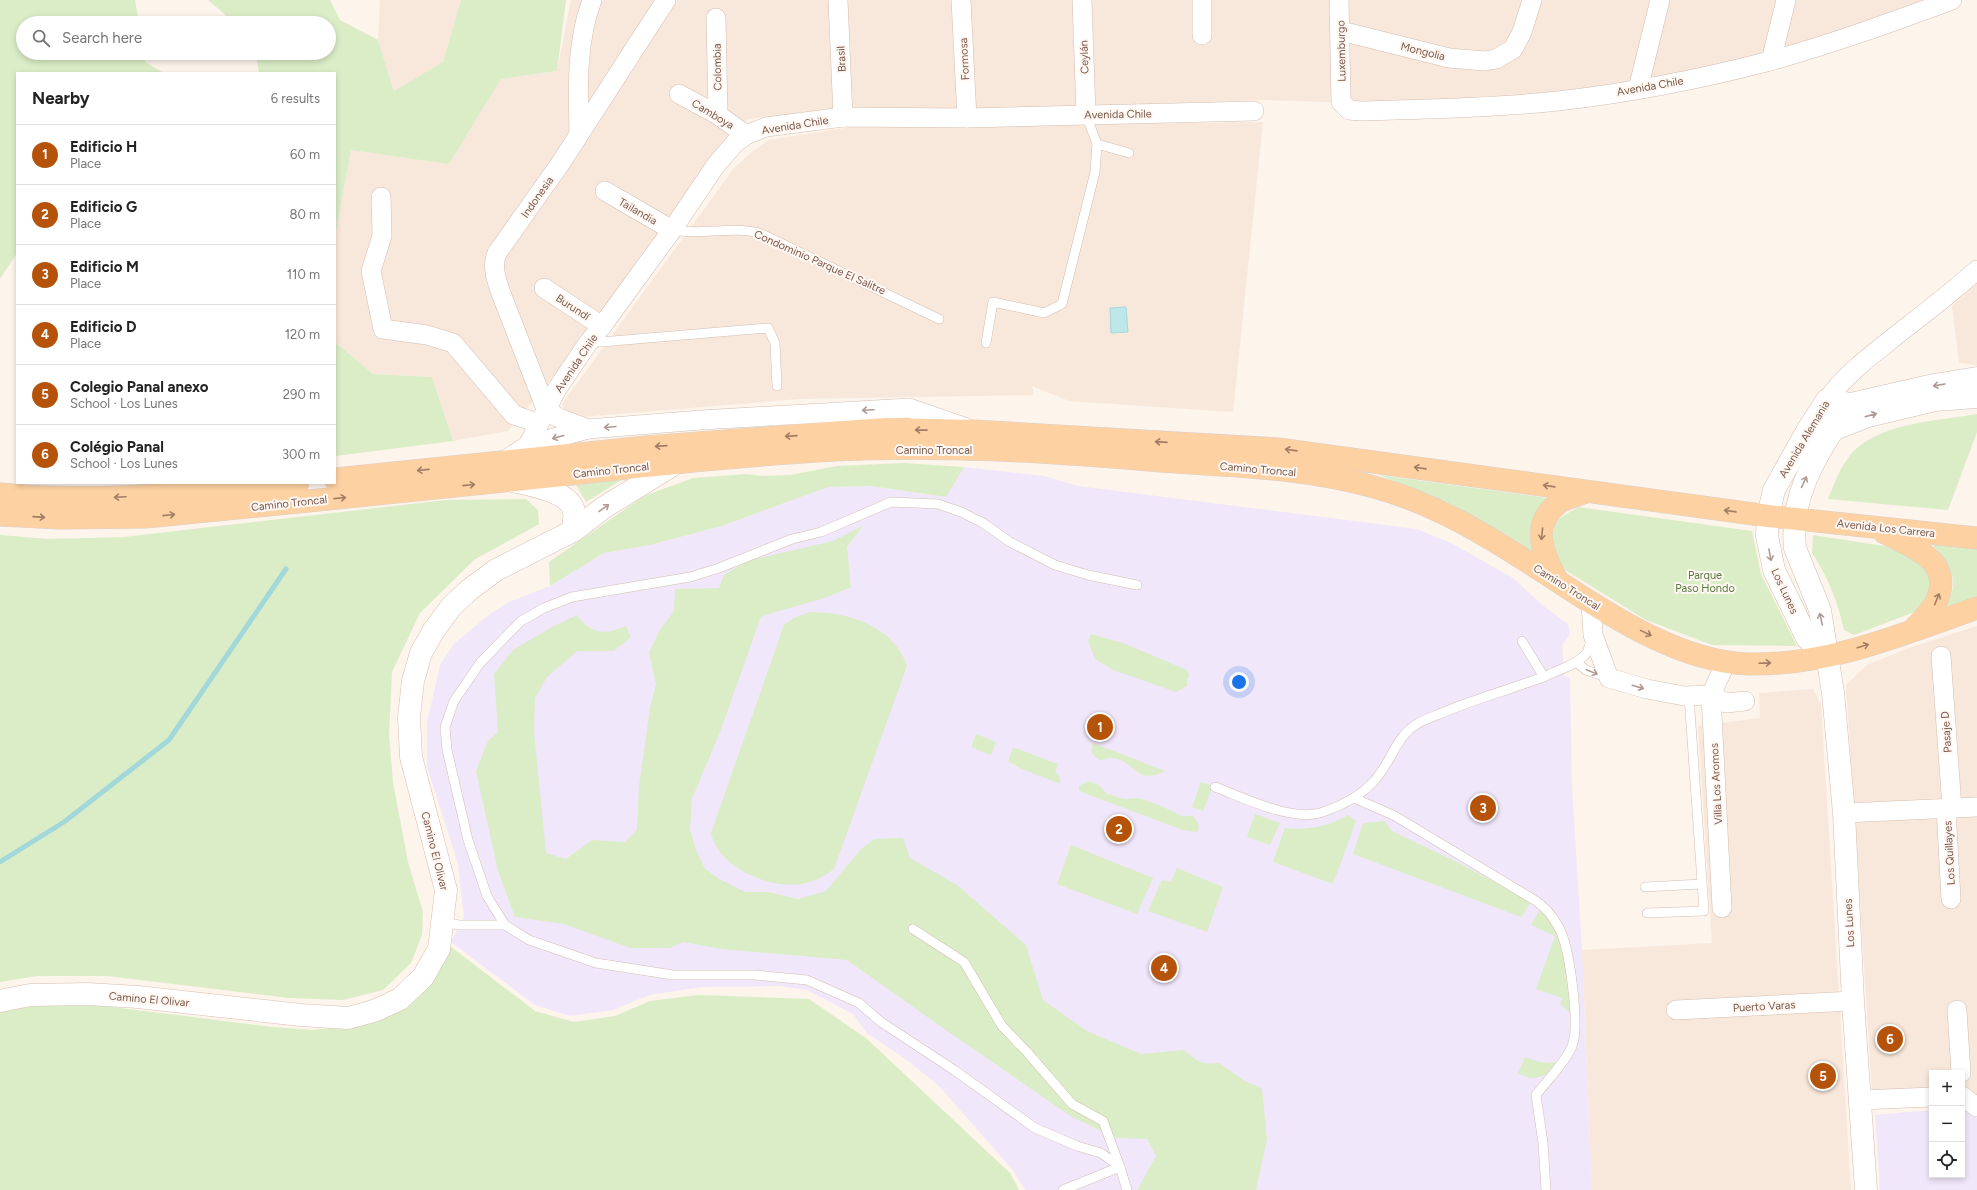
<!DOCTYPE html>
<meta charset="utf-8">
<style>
body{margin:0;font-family:Figtree,sans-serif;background:#f6f6f6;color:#222}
.controls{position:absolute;right:12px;bottom:12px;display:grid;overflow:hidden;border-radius:0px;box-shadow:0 2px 6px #0003}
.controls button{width:36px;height:36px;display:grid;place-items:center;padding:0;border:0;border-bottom:1px solid #e0e0e0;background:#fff;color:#222;font:20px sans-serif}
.you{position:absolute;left:1239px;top:682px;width:14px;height:14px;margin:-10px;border:3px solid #fff;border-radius:50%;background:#1a73e8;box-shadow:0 0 0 6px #1a73e833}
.badge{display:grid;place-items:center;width:26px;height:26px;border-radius:50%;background:#b45309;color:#fff;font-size:13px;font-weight:700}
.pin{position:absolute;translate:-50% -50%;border:2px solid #fff;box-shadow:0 1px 4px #0006}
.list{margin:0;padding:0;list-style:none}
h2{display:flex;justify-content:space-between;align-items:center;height:52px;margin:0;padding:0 16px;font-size:17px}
h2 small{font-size:13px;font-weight:400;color:#767676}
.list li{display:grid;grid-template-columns:26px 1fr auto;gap:12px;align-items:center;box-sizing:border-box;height:60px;padding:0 16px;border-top:1px solid #e0e0e0}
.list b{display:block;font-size:15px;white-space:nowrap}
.list p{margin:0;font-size:13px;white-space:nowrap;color:#767676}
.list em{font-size:13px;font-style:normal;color:#767676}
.icon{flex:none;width:22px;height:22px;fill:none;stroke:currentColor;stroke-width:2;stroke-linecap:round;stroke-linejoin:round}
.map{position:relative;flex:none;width:1977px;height:1190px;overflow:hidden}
.search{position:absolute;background:#fff;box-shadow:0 2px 6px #0003;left:16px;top:16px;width:320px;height:44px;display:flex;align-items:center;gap:10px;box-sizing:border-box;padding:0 14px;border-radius:22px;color:#767676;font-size:15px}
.panel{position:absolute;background:#fff;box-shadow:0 2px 6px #0003;left:16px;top:72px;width:320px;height:412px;border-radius:0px}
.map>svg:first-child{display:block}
.residential{fill:#f8e8db}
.education{fill:#f1e7fa}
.green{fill:#daedc7}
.water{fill:#bde7e9;stroke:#a3d8db}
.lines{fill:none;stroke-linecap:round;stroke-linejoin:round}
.stream{stroke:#a3d8db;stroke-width:5}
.service-casing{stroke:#d3bdb1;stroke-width:10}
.minor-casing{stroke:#d3bdb1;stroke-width:20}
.tertiary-casing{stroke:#d3bdb1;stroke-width:23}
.secondary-casing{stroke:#d9beb1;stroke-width:23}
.primary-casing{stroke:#dad0cd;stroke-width:23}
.service{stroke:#fff;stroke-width:9}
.minor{stroke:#fff;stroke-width:19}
.tertiary{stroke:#fff;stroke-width:22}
.secondary{stroke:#fff;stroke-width:22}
.primary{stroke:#fdd1a2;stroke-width:22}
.oneway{stroke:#b09a93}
.oneway2{stroke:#a27c65}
.labels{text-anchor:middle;stroke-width:4;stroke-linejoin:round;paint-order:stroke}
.street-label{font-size:11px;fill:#7b574b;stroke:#fff8f2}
.park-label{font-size:11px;fill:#587a40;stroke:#fff8f2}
</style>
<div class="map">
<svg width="1977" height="1190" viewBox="0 0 1977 1190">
<rect width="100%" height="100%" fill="#fdf4eb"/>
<g class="residential">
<path d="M380 0H461L443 62 449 164 501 79 557 71 571 0H1940L1759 60 1545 95 1353 103 1263 100 1017 109 853 108 748 119 728 139 592 330 508 431 453 441 432 377 373 374 335 342V237L351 150 416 159 378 40Z"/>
<path d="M1263 122 1233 412 1069 401 1032 386 1034 395 799 399 569 418 562 404 734 168 752 152 769 140 851 127Z"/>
<path d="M1977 284V365L1959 363 1952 306Z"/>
<path d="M1977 626V1096L1962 1089V1073H1932V1090L1872 1091 1846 685 1867 665 1909 648Z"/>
<path d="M1813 689 1821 704 1851 1190H1592L1582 950 1712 943 1698 726 1760 718 1759 693Z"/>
</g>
<g class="education">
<path d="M964 467 1044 476 1078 486 1417 529 1453 544 1513 578 1542 605 1568 624 1570 634 1562 646 1565 677H1570V679L1572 786 1582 950 1592 1190H1025L1013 1170 938 1085 904 1058 867 1033 853 1014 807 990 779 986 701 987 649 995 613 1010 570 1016 535 1005 451 942 464 917 458 864 427 766V723L440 665 454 644 491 613 509 602 550 586 604 553 650 545 722 526 828 487 871 486 945 497Z"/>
<path d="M1898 1025 1899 1051 1881 1052 1880 1026Z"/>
<path d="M1962 1108 1977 1118V1190H1880L1875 1115 1932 1110V1175H1962Z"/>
</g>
<g class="green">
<path d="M0 0H135L139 23H23V53H143L145 62 164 73H17V253L0 279Z"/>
<path d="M208 0H330L340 20 378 40 394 91 443 62 461 0H566L557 71 501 79 449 164 351 150 335 237V73H259L256 53H329V23H235Z"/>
<path d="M335 342 373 374 432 377 453 441 335 456Z"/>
<path d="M1977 414V432L1948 510 1828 499C1834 485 1839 470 1848 458 1873 423 1937 421 1977 414Z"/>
<path d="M903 463 964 467 946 497 871 486 828 487 722 526 650 545 604 553 550 586 549 562 644 496 693 478 747 474 763 476 790 475 837 466Z"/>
<path d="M1379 475 1548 498 1531 532 1535 558 1453 505Z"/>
<path d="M623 479 586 502 576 485Z"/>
<path d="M526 499 538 510 539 524 474 560 420 613 392 672 389 735 393 782 408 862 423 912 422 935 411 963 383 990 343 1000 289 998 107 976H37L0 982V535L48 539 124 537 446 500Z"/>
<path d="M1578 507 1752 531 1761 574 1797 646 1712 645 1646 620 1565 570C1552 552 1551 542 1555 521Z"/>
<path d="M863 526 847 547 851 587C823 601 791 606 761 617L720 732 692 799 690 829 696 850 705 869 721 880 745 892H768L798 899 826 891 861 849 874 839 903 838 910 858 957 885 1026 945 1043 1000 1087 1031 1141 1054 1184 1050C1195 1061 1203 1065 1219 1063L1245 1081 1262 1088 1267 1139 1256 1190H1137L1156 1156 1147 1139 1116 1138 1072 1117 940 1026 847 960 721 949 683 942 670 948H630L564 924 515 917 498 871 476 771 488 741 498 732 494 674 513 650 552 627 577 615C592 635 604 635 626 626L631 637 614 651H577L547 677 535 698 534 731 546 853 566 859 592 840 625 842 637 830 639 786 650 708 656 684 649 652 660 630 674 611 675 589 719 588 724 575 747 561 833 541Z"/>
<path d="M1813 535 1884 546 1918 558 1930 575 1932 590 1925 608 1854 635 1844 630C1838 602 1828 577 1812 553Z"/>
<path d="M1931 543 1977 547V599L1939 610C1943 605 1950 598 1952 592 1958 573 1942 556 1931 543Z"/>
<path d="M810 612C848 612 894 626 907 666L834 869C823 877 814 882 801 884 768 889 718 867 711 833L784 625 794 618Z"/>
<path d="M1091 634 1123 643 1187 670 1189 675 1187 680V686L1176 692 1113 670 1095 659 1088 641Z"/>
<path d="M976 734 996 742 991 755 971 747Z"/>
<path d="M1093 743 1165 771C1133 786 1139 762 1113 758 1110 757 1104 760 1100 760L1095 757 1091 751Z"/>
<path d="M1013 747 1058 764 1055 771 1060 777V784L1015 766 1016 765 1008 762Z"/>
<path d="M1088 781 1099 785 1107 794 1125 799 1139 798 1159 805 1182 816H1193L1199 825 1198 832 1183 830 1079 791V786Z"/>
<path d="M1201 782 1213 786 1203 811 1192 807Z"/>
<path d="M1255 814 1280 823 1270 845 1247 837Z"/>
<path d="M1348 815 1356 821 1333 884 1273 862 1285 828C1311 830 1326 827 1348 815Z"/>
<path d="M1385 821 1392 831 1459 863 1531 902 1521 917 1353 854 1363 823Z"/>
<path d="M1071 845 1153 878 1137 914 1057 884Z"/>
<path d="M1177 868 1223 887 1207 932 1148 911 1162 880 1171 882Z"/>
<path d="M1540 909C1551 924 1560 930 1567 949 1574 967 1580 1025 1575 1043 1569 1061 1552 1077 1532 1078 1528 1078 1522 1075 1518 1073L1525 1057C1536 1061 1545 1064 1556 1062 1569 1059 1577 1032 1574 1021 1572 1014 1565 1009 1560 1004L1562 998 1536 989 1555 936 1531 925Z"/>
<path d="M450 946 535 1011 574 1022 615 1016 650 1001 699 995 809 999 867 1039 1010 1173 1019 1190H0V1011L57 1003 104 1006 273 1027 312 1030 371 1024 423 989Z"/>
</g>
<path class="water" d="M1126 307 1128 332 1111 333 1110 308Z"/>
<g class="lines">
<path class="stream" d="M0 862 64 822 169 740 286 569"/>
<g class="service-casing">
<g id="service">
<path d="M1086 115 1097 144 1129 153"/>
<path d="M672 230C703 236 732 225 762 234L939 319"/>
<path d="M589 343 768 328 775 343 777 386"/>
<path d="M986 343 993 302 1044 313 1062 304 1095 172 1097 144"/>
<path d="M1522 641 1544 677"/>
<path d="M1576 662 1586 670 1609 678"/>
<path d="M1215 787C1244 798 1290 821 1320 813 1345 805 1369 792 1383 769 1392 756 1397 740 1410 729 1419 721 1432 717 1442 713 1477 698 1513 689 1548 675 1561 669 1575 665 1585 655 1589 651 1590 643 1592 638"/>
<path d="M1354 798 1395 816 1536 901C1545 907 1553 917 1558 926 1570 945 1579 1023 1573 1043 1570 1057 1545 1083 1536 1095L1543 1143 1546 1190"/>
<path d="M1645 887 1702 884"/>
<path d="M1647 913 1704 911 1689 696"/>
<path d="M443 922 459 925H505L529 940 596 963 673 975H755L807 980 859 1003 881 1022 954 1070 1035 1128 1077 1146 1101 1153 1120 1167 1127 1190"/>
<path d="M505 925 487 896 468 840 447 750 445 727 454 701 480 663 521 621 544 608 572 597 690 577 719 568 792 539 821 532 891 502 938 504 961 512 983 523 1010 542 1055 565 1088 575 1137 585"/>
<path d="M913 929 964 962 1002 1026 1027 1052 1072 1104 1103 1121 1120 1167 1063 1190"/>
</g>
</g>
<g class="minor-casing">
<g id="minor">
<path d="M838 0 843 117"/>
<path d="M961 0 967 118"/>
<path d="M1082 0 1086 115"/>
<path d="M1202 0V35"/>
<path d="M1339 0 1341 102 1349 110 1360 111C1426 109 1492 108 1558 101 1629 93 1701 79 1770 61 1832 44 1892 22 1952 0"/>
<path d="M716 18 718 115"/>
<path d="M1341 31 1449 58 1485 61 1496 59 1513 49 1522 32 1532 0"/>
<path d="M1771 61 1786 0"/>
<path d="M1638 89 1660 0"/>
<path d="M679 94 718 115 746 135"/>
<path d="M579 133C578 88 576 43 592 0"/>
<path d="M605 191 672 230"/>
<path d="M381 197 382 236 371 271 383 329 427 335 453 343 514 415 538 423"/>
<path d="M544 288 602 326"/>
<path d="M1827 400C1848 371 1876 352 1903 330 1928 311 1953 291 1977 270"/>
<path d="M546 409 502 296C497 282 491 267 497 253L560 164 666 0"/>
<path d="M546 409 557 417 588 429"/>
<path d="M528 445 588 429 701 420 909 408 964 427"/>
<path d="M504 461 528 445 557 389 588 343 602 326 672 230 716 165 735 143 746 135 766 127 843 117 967 118 1254 111"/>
<path d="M1591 603 1593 635 1609 678 1647 689 1684 696 1711 695 1726 662"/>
<path d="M1941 656 1952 808"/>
<path d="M1946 808 1951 899"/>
<path d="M1844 813 1977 807"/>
<path d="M1722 908 1711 695 1726 703 1745 701"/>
<path d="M1676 1010 1853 1001"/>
<path d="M1957 1010 1961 1073"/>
<path d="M1962 1096 1977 1107"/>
<path d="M1860 1100 1932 1097"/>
</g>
</g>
<g class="tertiary-casing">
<g id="tertiary">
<path d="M1851 404C1821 447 1789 492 1795 548L1820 610 1833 693 1844 813 1853 1001 1866 1190"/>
<path d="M1832 430 1868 416 1935 400 1977 397"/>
<path d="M1826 657 1807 638 1774 570 1767 536 1768 516 1774 490 1807 431 1827 400 1851 404 1934 385 1977 378"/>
</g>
</g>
<g class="secondary-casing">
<g id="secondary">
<path d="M513 481C530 485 571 491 574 512 575 518 573 525 573 531"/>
<path d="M0 1001 30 995 87 994 138 997 301 1015 348 1018 374 1011 400 999 423 977 439 949 446 890 411 757 409 717 413 681 421 653 434 630 451 607 469 590 496 570 573 531 603 508 676 463"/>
</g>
</g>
<g class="primary-casing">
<g id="primary">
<path d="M335 479 646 447 830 433 886 429 974 431 1278 449 1768 516 1977 538"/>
<path d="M0 494C100 504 199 491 298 483"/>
<path d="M0 515 59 518 146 517C269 505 391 493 514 480 621 469 728 456 835 450 940 445 1044 451 1148 460 1223 466 1301 466 1374 487 1442 505 1500 544 1559 582 1612 617 1682 662 1748 664 1828 666 1903 634 1977 608"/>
<path d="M1885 533C1911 546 1954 561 1937 600 1932 611 1922 620 1914 629"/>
<path d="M1557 580C1543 554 1529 524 1560 502 1567 498 1578 495 1586 492"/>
</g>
</g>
<use href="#service" class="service"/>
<use href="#minor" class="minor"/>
<use href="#tertiary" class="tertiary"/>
<use href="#secondary" class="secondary"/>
<use href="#primary" class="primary"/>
</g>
<defs><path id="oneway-shaft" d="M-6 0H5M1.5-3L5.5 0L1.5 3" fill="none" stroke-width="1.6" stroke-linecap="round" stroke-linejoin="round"/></defs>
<g class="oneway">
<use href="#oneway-shaft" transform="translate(1939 385) rotate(170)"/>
<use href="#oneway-shaft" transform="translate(868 410) rotate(177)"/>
<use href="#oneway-shaft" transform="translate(1871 415) rotate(-16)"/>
<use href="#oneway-shaft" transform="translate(610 427) rotate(175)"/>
<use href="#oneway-shaft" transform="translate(558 437) rotate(165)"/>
<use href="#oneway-shaft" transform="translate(1804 482) rotate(-65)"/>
<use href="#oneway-shaft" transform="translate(604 508) rotate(-35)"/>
<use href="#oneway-shaft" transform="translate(1770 555) rotate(80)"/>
<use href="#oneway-shaft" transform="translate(1821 619) rotate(-103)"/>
<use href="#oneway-shaft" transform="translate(1592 672) rotate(22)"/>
<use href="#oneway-shaft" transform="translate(1638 687) rotate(16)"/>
</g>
<g class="oneway2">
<use href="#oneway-shaft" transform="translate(921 430) rotate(-179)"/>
<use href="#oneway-shaft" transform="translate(791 436) rotate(176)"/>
<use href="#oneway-shaft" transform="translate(1161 442) rotate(-176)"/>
<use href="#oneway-shaft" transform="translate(661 446) rotate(176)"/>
<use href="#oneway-shaft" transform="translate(1291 450) rotate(-172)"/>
<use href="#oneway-shaft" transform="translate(1420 468) rotate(-172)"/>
<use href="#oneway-shaft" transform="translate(423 470) rotate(174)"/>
<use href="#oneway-shaft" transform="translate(469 485) rotate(-6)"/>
<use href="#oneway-shaft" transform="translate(1549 486) rotate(-172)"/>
<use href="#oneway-shaft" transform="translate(120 497) rotate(177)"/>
<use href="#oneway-shaft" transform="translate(340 498) rotate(-6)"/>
<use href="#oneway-shaft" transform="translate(1730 511) rotate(-172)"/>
<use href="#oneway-shaft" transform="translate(169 515) rotate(-6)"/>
<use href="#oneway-shaft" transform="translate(39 517) rotate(4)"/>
<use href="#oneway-shaft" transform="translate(1542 534) rotate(96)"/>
<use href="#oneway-shaft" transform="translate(1937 599) rotate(-68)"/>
<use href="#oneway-shaft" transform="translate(1646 633) rotate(26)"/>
<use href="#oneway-shaft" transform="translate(1863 646) rotate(-17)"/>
<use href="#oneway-shaft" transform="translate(1765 663) rotate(-2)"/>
</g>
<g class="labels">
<g class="street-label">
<text transform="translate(1341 51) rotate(-91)" y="4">Luxemburgo</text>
<text transform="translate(1423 51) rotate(14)" y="4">Mongolia</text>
<text transform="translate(1084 57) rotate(-92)" y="4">Ceylán</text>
<text transform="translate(841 59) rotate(-93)" y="4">Brasil</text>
<text transform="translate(964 59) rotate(-93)" y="4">Formosa</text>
<text transform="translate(717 67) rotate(-91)" y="4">Colombia</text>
<text transform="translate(1650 86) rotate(-10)" y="4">Avenida Chile</text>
<text transform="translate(713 114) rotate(31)" y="4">Camboya</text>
<text transform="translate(1118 114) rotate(-1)" y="4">Avenida Chile</text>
<text transform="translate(795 125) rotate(-9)" y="4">Avenida Chile</text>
<text transform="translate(537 197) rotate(-55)" y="4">Indonesia</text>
<text transform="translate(638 211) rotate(30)" y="4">Tailandia</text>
<text transform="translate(820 262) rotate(24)" y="4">Condominio Parque El Salitre</text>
<text transform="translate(573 307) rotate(33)" y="4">Burundí</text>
<text transform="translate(576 363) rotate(-56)" y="4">Avenida Chile</text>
<text transform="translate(1804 439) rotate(-59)" y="4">Avenida Alemania</text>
<text x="934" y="454">Camino Troncal</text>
<text transform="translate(1258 469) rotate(5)" y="4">Camino Troncal</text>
<text transform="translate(611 470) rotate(-6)" y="4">Camino Troncal</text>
<text transform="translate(289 503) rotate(-6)" y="4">Camino Troncal</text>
<text transform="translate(1886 528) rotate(6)" y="4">Avenida Los Carrera</text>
<text transform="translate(1567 587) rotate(32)" y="4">Camino Troncal</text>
<text transform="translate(1785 591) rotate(65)" y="4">Los Lunes</text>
<text transform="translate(1946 732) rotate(-94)" y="4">Pasaje D</text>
<text transform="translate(1716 784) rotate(-93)" y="4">Villa Los Aromos</text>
<text transform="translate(435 851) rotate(76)" y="4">Camino El Olivar</text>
<text transform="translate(1949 853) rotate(-93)" y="4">Los Quillayes</text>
<text transform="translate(1849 923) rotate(-93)" y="4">Los Lunes</text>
<text transform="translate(149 999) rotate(5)" y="4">Camino El Olivar</text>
<text transform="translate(1764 1006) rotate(-3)" y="4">Puerto Varas</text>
</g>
<g class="park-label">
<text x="1705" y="579">Parque<tspan x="1705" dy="13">Paso Hondo</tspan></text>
</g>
</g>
</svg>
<div class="controls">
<button>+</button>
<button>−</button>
<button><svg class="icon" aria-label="locate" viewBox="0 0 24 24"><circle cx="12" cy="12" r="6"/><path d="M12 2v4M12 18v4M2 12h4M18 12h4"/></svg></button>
</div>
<div class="you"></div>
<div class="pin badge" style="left:1100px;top:727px">1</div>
<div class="pin badge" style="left:1119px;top:829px">2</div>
<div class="pin badge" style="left:1483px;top:808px">3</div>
<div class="pin badge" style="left:1164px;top:968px">4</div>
<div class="pin badge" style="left:1823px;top:1076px">5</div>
<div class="pin badge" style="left:1890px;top:1039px">6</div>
<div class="search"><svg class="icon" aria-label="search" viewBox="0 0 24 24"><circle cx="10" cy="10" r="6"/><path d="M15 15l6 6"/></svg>Search here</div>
<section class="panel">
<h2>Nearby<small>6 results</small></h2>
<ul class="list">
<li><span class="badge">1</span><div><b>Edificio H</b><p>Place</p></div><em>60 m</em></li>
<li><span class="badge">2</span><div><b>Edificio G</b><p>Place</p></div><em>80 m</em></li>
<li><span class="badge">3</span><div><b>Edificio M</b><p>Place</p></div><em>110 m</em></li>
<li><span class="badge">4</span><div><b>Edificio D</b><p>Place</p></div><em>120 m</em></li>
<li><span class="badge">5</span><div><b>Colegio Panal anexo</b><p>School · Los Lunes</p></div><em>290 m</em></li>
<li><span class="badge">6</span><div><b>Colégio Panal</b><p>School · Los Lunes</p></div><em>300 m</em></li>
</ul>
</section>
</div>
